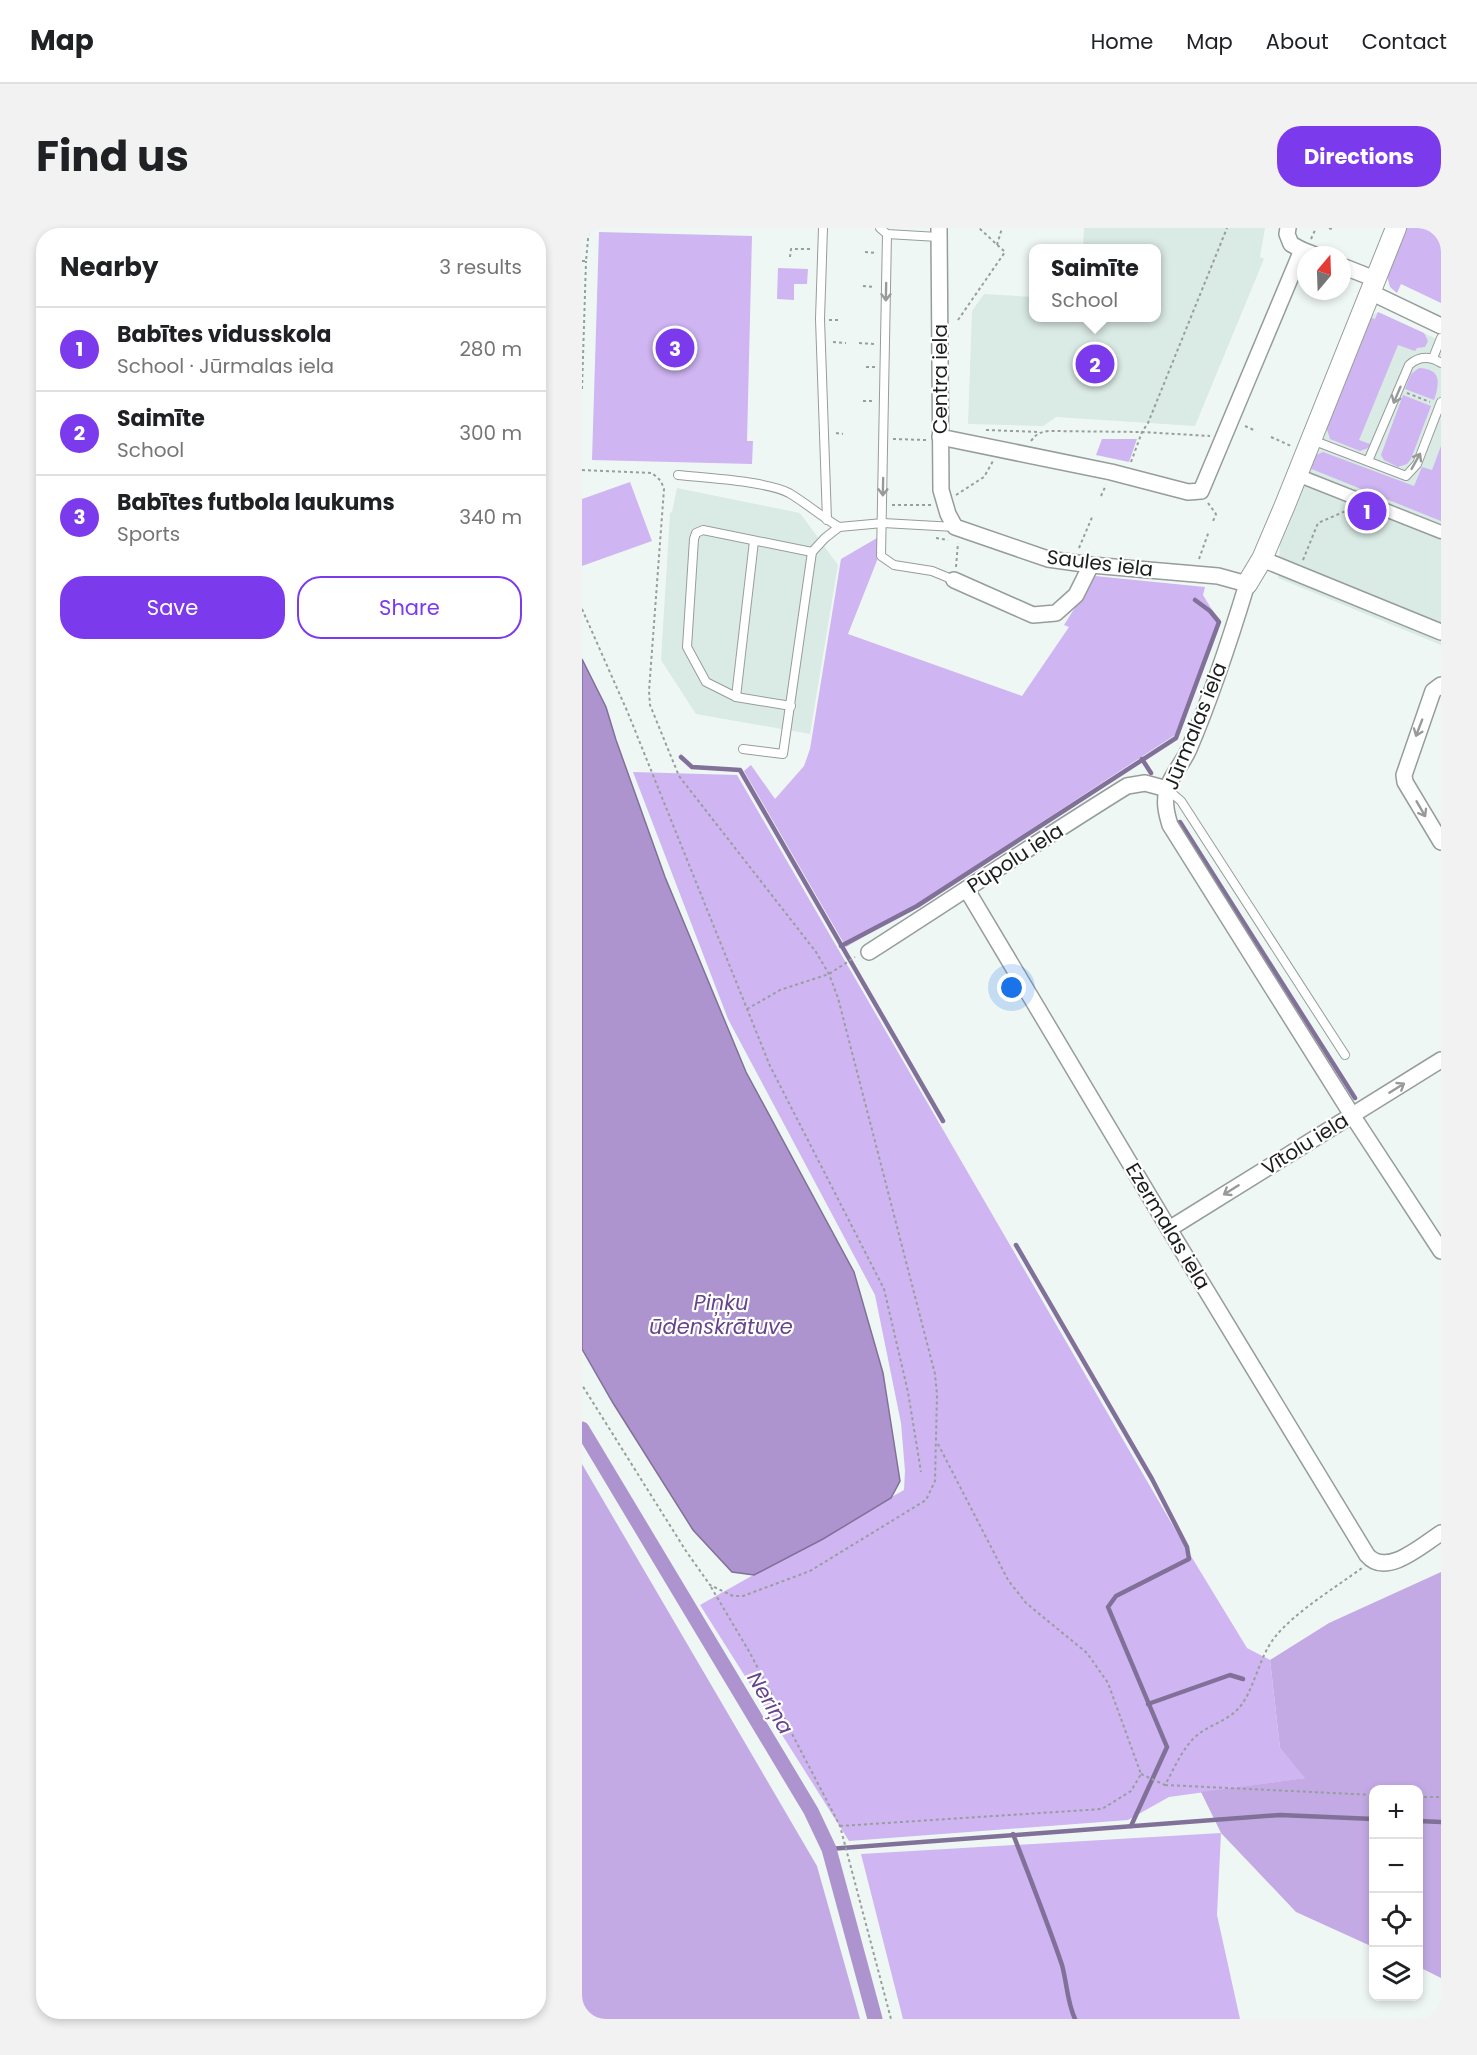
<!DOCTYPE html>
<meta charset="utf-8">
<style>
body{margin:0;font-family:Poppins,sans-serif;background:#f2f2f2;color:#202124}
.controls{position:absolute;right:18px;bottom:18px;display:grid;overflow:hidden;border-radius:12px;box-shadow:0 3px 9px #0003}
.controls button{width:54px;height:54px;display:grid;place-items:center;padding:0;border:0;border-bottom:2px solid #e0e0e0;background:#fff;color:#202124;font:30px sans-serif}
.compass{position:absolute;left:715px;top:18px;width:54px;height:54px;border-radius:50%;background:#fff;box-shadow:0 3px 9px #0003;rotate:19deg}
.you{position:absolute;left:430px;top:760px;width:21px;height:21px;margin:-15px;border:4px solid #fff;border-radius:50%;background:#1a73e8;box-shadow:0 0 0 9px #1a73e833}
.badge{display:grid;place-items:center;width:39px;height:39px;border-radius:50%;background:#7c3aed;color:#fff;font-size:20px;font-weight:700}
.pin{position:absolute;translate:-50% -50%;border:3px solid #fff;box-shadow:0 2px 6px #0006}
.popup{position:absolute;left:447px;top:16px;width:132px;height:78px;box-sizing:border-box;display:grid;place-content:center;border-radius:12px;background:#fff;filter:drop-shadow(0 2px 4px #0005);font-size:20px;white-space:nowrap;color:#757577}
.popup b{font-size:22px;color:#202124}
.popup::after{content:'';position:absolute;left:50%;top:100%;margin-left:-12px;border:12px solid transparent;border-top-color:#fff}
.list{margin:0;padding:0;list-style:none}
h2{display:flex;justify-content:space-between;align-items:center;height:78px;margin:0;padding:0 24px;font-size:26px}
h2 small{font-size:20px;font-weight:400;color:#757577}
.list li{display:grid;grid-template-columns:39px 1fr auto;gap:18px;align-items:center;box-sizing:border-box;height:84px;padding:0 24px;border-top:2px solid #e0e0e0}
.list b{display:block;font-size:22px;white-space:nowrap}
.list p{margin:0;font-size:20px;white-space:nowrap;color:#757577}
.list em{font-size:20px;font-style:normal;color:#757577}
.actions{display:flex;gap:12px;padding:18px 24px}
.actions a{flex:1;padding:14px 0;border:2px solid #7c3aed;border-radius:24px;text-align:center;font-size:21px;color:#7c3aed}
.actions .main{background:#7c3aed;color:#fff}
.icon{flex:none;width:33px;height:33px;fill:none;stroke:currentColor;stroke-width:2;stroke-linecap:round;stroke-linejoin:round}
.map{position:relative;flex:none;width:859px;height:1791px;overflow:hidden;border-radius:24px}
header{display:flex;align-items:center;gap:36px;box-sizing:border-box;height:84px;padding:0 30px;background:#fff;border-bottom:2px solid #e0e0e0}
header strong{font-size:28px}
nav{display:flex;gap:33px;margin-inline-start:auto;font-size:21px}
.intro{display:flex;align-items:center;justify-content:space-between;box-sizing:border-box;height:144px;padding:0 36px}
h1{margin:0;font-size:42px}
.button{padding:15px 27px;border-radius:24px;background:#7c3aed;color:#fff;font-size:21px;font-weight:700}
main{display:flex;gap:36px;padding:0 36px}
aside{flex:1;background:#fff;border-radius:24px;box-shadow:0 3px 9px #0003}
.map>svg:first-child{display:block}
.built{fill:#daeae4}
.green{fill:#cfb5f2}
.forest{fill:#c3aae5}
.water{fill:#ad94ce;stroke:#817199;stroke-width:1.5}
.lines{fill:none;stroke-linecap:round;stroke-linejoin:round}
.stream{stroke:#817199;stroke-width:4.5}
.canal{stroke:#ad94ce;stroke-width:15}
.service-casing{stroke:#969d9a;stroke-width:10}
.pedestrian-casing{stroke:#969d9a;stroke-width:15}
.minor-casing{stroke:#969d9a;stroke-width:18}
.tertiary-casing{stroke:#969d9a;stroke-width:22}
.path{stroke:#989e9c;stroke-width:2;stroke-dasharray:3 3;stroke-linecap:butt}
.service{stroke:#fff;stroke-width:8}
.pedestrian{stroke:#fff;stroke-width:12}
.minor{stroke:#fff;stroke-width:15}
.tertiary{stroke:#fff;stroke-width:20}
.oneway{stroke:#989a99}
.labels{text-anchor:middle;stroke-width:4.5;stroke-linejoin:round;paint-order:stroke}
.street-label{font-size:20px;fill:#1b1e1d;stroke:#fff}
.water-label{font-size:21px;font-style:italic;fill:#66448d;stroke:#fff}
</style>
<header>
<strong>Map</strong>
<nav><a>Home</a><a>Map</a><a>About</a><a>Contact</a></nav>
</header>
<div class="intro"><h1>Find us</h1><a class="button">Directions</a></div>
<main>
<aside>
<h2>Nearby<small>3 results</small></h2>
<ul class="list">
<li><span class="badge">1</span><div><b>Babītes vidusskola</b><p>School · Jūrmalas iela</p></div><em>280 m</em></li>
<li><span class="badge">2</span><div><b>Saimīte</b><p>School</p></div><em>300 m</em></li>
<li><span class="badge">3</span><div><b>Babītes futbola laukums</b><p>Sports</p></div><em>340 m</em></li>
</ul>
<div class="actions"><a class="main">Save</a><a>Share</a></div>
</aside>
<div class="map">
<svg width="859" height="1791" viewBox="0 0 859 1791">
<rect width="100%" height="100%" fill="#eff7f4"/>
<g class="built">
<path d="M502 0H683L678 29 682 31 613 198 474 189 461 198 386 196 390 83 402 66 451 69 452 90H574V21L501 20Z"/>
<path d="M796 84 859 113V417L696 350 698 316 787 89Z"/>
<path d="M95 260 218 285 256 337 228 506 114 486 79 432 88 285 90 284Z"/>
</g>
<g class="green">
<path d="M825 0H859V75L819 56 815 65 808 59 805 48Z"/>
<path d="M17 4 170 8 165 213H171L170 236 10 232Z"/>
<path d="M196 40 226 41 225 56H212V72L195 71Z"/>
<path d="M796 84 842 105 846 113 843 119 835 120 833 123 816 117 777 212 788 216 786 220 778 223 748 211 744 198 787 89 793 91Z"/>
<path d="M837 140C859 141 858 154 852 172L823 161 829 146Z"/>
<path d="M821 167 849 178 829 231 825 236 816 239 802 232 799 227Z"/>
<path d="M520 211H555L547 234 514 227Z"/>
<path d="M859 218V293L727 240 732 228 741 224 832 258 840 239 850 242Z"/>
<path d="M48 254 70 313 0 338V271Z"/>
<path d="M295 310 296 330 266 406 440 468 487 399 482 397 513 348 623 359 621 367 635 390 637 398 593 507 307 694 264 719 162 543 169 537 193 571 222 538 228 521 259 331Z"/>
<path d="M51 544 155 547 601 1315 665 1420 688 1432 698 1520 724 1550 587 1569 546 1592 267 1613 118 1377 322 1262 323 1243 319 1195 293 1067 146 791Z"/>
<path d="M639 1605 635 1687 658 1791H321L279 1626Z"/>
</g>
<g class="forest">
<path d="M0 1236 235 1638 278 1791H0Z"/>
<path d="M859 1344V1750L837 1739 836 1562H792L791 1719 714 1684 639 1605 619 1564 723 1550 698 1520 688 1432 747 1395Z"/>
</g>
<path class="water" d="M0 431 24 479 34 512 83 649 164 844 272 1044 301 1145 318 1253 309 1270 241 1311 172 1347 150 1344 111 1302 31 1175 0 1121Z"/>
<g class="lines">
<g class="stream">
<path d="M99 529 110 539 158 542 361 893"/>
<path d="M560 531 569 545"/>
<path d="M598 594 773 870"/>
<path d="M259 718 335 678 594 510 637 394 628 383 613 372"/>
<path d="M434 1017 570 1251 605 1319 607 1331 534 1368 526 1379 585 1519 549 1598"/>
<path d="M566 1476 648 1447 661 1451"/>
<path d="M836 1593 859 1594"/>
<path d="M431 1606C448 1650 465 1693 480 1737 485 1755 485 1774 493 1791"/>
<path d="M247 1621 698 1587 792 1591"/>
</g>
<path class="canal" d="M0 1201 229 1583 247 1621 293 1791"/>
<g class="service-casing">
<g id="service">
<path d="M241 0 238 91 245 292"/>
<path d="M298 0 305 6 356 9"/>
<path d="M305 6 299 328 312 337 350 343 372 352"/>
<path d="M851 130 859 110"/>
<path d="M730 212 824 248 835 236 859 174"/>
<path d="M786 233 827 137C837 128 848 128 859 135"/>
<path d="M96 247C123 250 184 253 207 265 224 275 240 289 257 299"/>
<path d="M154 469 172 313"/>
<path d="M209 478 154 469 124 454 105 419 112 311 114 305 121 302 230 324"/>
<path d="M161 521 201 526 230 324 243 310 257 299 301 295 373 299"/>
<path d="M585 561 599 573 763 827"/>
</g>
</g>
<g class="pedestrian-casing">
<path id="pedestrian" d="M715 247 859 304"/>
</g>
<g class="minor-casing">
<g id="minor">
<path d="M357 0 359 262 366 286 373 299 466 331 509 337 636 348 665 356C648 412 630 467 607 521 601 535 590 546 585 561 582 574 584 584 588 597L770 887 859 1023"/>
<path d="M706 0 705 6 709 16 720 22"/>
<path d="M760 38 793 51"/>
<path d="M788 64 859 98"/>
<path d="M358 209 529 244 606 264 619 263 720 22 733 27"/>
<path d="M680 331 859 404"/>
<path d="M372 352 451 387 474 385 494 367 509 337"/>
<path d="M859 457 851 463 822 547 823 554 859 614"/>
<path d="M385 662 587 1001 785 1327C804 1350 840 1317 859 1305"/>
<path d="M287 724C373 669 458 612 545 558L563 555 585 561"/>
<path d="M587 1001 859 832"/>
</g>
</g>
<g class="tertiary-casing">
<path id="tertiary" d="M665 356 680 331 703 277 814 0"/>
</g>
<g class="path">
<path d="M747 0 752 2"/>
<path d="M858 0 859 9"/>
<path d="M729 11 734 0"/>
<path d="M415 17 420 0"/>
<path d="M283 24 295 25"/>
<path d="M208 29 209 21H229"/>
<path d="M0 33H4L7 0"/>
<path d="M281 58 293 59"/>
<path d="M247 92H259"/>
<path d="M376 92 423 24 397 0"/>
<path d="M251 114 264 115"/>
<path d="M277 115 292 116"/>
<path d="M284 139H293"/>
<path d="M0 161 4 33"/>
<path d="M825 165 848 174"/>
<path d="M281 173H290"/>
<path d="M663 198 674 203"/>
<path d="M404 202 458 204"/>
<path d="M254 205 261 206"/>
<path d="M689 209 709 218"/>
<path d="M311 211 344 212"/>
<path d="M449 213C454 206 458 204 467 203L560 204 628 208"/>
<path d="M549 234 560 204 566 195 645 0"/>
<path d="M0 242 70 245 79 253 82 261 67 463 68 477 97 548 234 724 247 746 256 770 353 1146 355 1167 353 1253 344 1272 228 1343 161 1368H151L128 1357 104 1323 0 1157"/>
<path d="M374 267 402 249 411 233"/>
<path d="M519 268 524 257"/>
<path d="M626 275 634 286 631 293"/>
<path d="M310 277H350"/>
<path d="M354 310 366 312"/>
<path d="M497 320 511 287"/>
<path d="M617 331 627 303"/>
<path d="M721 332 736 295 766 282"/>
<path d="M374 339 376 315"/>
<path d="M0 381 46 485 188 838 302 1061 326 1164 339 1244"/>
<path d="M165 781 198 762 247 746 273 729"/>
<path d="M129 1359 168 1425 258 1598 309 1791"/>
<path d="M559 1546 583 1557C592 1541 599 1523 612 1510 624 1498 643 1494 655 1482 672 1465 676 1430 693 1409 713 1384 754 1359 780 1340"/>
<path d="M583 1557 792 1567"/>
<path d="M836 1569H859"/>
<path d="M258 1598 520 1581 549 1563 559 1546 526 1455 505 1425 444 1375 426 1352 355 1214"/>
</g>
<use href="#service" class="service"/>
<use href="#pedestrian" class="pedestrian"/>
<use href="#minor" class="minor"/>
<use href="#tertiary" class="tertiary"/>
</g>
<defs><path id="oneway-shaft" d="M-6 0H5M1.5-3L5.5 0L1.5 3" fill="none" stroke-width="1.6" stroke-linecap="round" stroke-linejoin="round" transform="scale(1.5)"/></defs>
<g class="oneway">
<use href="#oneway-shaft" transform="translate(304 64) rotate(91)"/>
<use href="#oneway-shaft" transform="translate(815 167) rotate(113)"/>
<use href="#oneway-shaft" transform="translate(834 233) rotate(-61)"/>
<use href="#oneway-shaft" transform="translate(301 259) rotate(91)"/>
<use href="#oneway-shaft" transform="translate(837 500) rotate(111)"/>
<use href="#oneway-shaft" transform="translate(839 581) rotate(60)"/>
<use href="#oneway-shaft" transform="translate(815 860) rotate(-32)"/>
<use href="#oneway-shaft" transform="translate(649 962) rotate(148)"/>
</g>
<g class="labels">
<g class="street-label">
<text transform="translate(358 151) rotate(-90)" y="7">Centra iela</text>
<text transform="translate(518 335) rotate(7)" y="7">Saules iela</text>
<text transform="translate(613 498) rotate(-68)" y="7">Jūrmalas iela</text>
<text transform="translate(433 630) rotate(-33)" y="7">Pūpolu iela</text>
<text transform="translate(723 916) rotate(-32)" y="7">Vītolu iela</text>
<text transform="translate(586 998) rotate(59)" y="7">Ezermalas iela</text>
</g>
<g class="water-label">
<text x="139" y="1082">Piņķu<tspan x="139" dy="24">ūdenskrātuve</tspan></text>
<text transform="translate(188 1475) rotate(59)" y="7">Neriņa</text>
</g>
</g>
</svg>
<div class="controls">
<button>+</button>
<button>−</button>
<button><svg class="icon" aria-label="locate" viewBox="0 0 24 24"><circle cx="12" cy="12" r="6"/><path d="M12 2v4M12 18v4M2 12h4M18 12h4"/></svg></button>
<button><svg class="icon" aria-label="layers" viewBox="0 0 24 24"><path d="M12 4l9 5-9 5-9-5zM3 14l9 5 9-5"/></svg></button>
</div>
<svg class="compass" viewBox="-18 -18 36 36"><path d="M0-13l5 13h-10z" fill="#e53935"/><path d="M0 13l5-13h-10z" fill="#757577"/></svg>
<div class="you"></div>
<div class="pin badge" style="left:785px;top:283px">1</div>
<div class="pin badge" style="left:513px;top:136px">2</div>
<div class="popup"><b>Saimīte</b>School</div>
<div class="pin badge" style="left:93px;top:120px">3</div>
</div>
</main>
